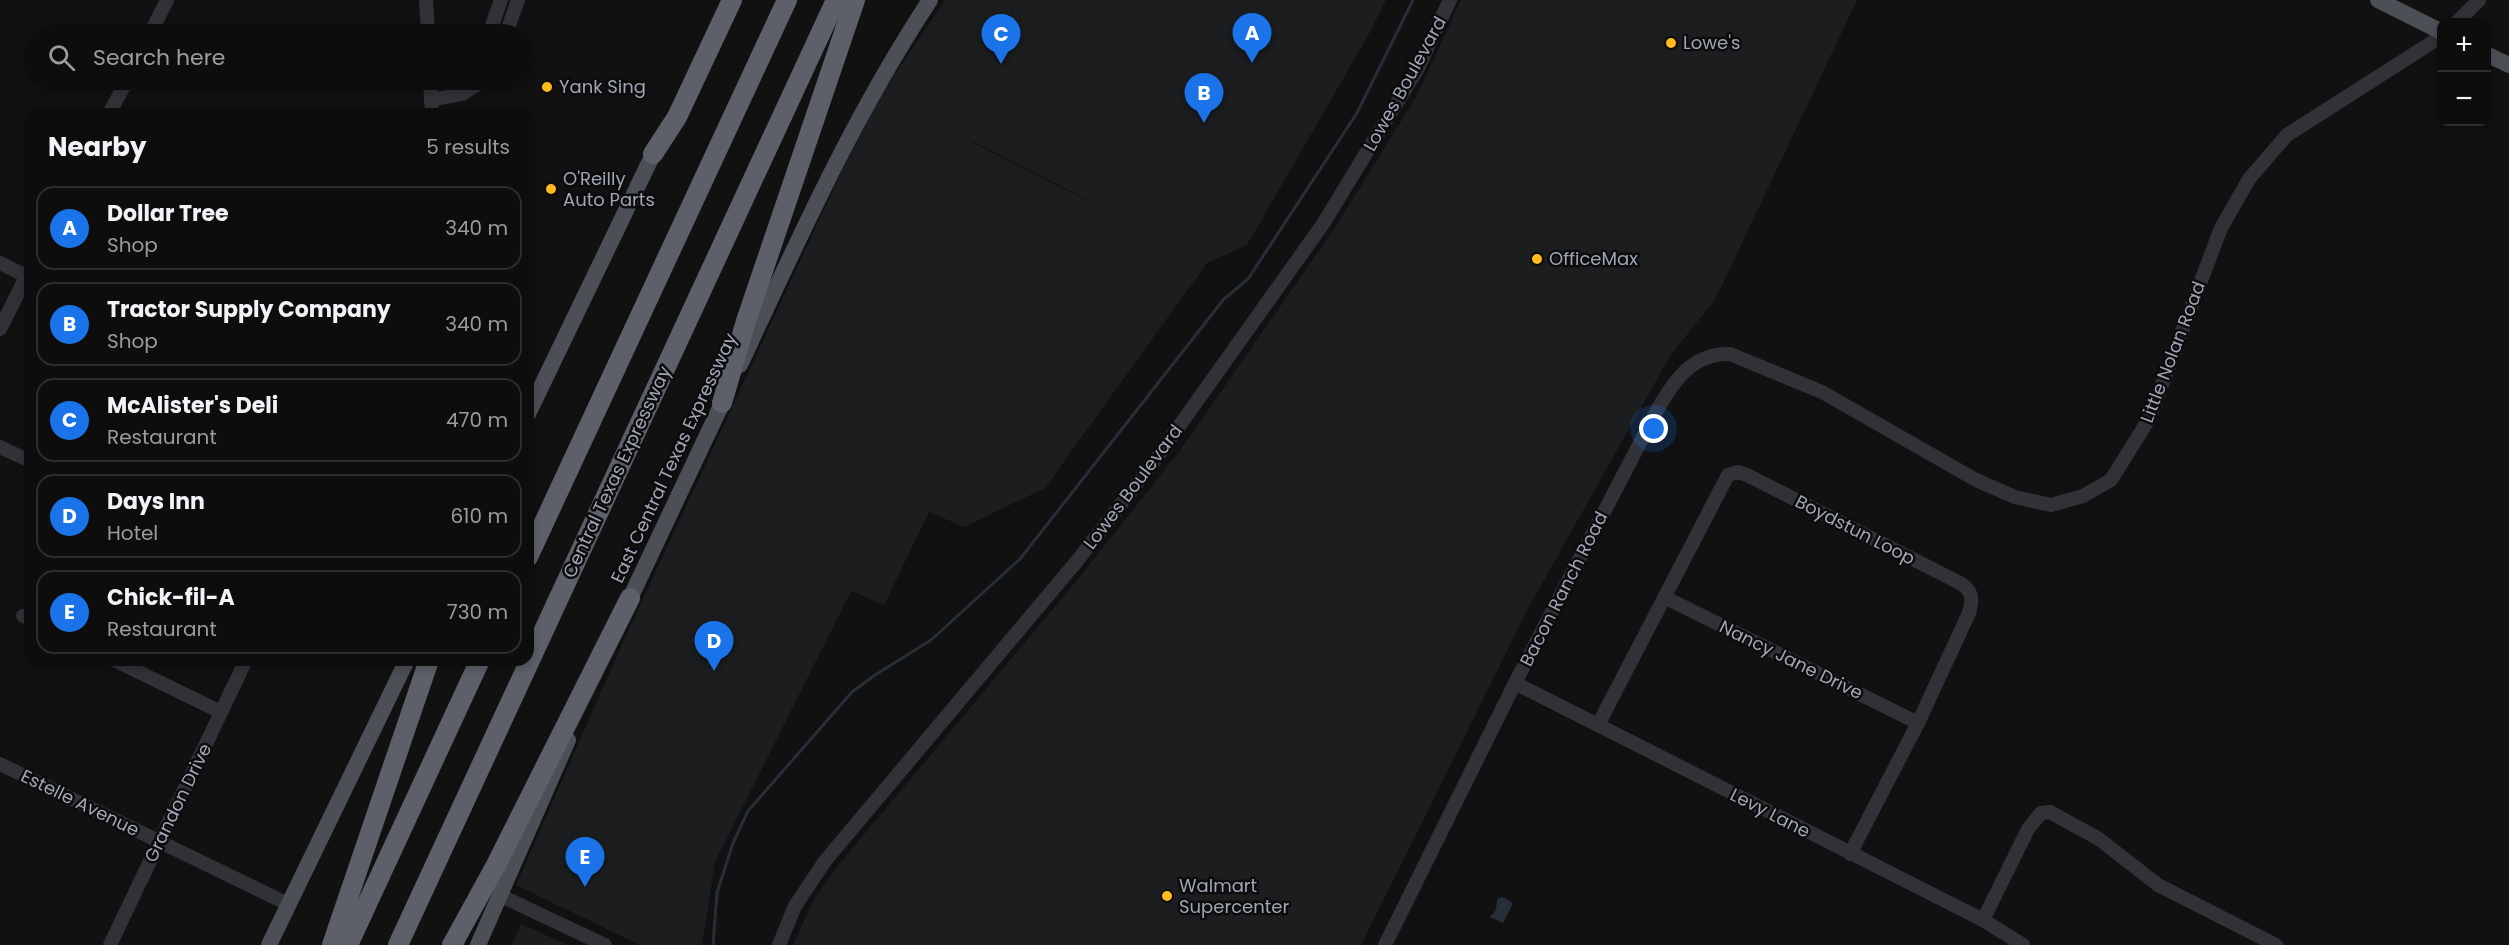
<!DOCTYPE html>
<meta charset="utf-8">
<style>
body{margin:0;font-family:Poppins,sans-serif;background:#161617;color:#f1f3f6}
.controls{position:absolute;right:18px;top:18px;display:grid;overflow:hidden;border-radius:12px;box-shadow:0 3px 9px #0003}
.controls button{width:54px;height:54px;display:grid;place-items:center;padding:0;border:0;border-bottom:2px solid #2d2d2e;background:#0d0d0e;color:#f1f3f6;font:30px sans-serif}
.you{position:absolute;left:1654px;top:429px;width:21px;height:21px;margin:-15px;border:4px solid #fff;border-radius:50%;background:#1a73e8;box-shadow:0 0 0 9px #1a73e833}
.badge{display:grid;place-items:center;width:39px;height:39px;border-radius:50%;background:#1a73e8;color:#fff;font-size:20px;font-weight:700}
.pin{position:absolute;translate:-50% -50px;filter:drop-shadow(0 2px 3px #0008)}
.pin::after{content:'';position:absolute;top:32px;width:21px;height:18px;background:inherit;clip-path:polygon(0 0,100% 0,50% 100%)}
.list{margin:0;padding:0;list-style:none}
h2{display:flex;justify-content:space-between;align-items:center;height:78px;margin:0;padding:0 24px;font-size:26px}
h2 small{font-size:20px;font-weight:400;color:#9a9c9e}
.list li{display:grid;grid-template-columns:39px 1fr auto;gap:18px;align-items:center;box-sizing:border-box;height:84px;margin:0 12px 12px;padding:0 12px;border:2px solid #2d2d2e;border-radius:18px}
.list b{display:block;font-size:22px;white-space:nowrap}
.list p{margin:0;font-size:20px;white-space:nowrap;color:#9a9c9e}
.list em{font-size:20px;font-style:normal;color:#9a9c9e}
.icon{flex:none;width:33px;height:33px;fill:none;stroke:currentColor;stroke-width:2;stroke-linecap:round;stroke-linejoin:round}
.map{position:relative;flex:none;width:2509px;height:945px;overflow:hidden}
.search{position:absolute;background:#0d0d0e;box-shadow:0 3px 9px #0003;left:24px;top:24px;width:510px;height:66px;display:flex;align-items:center;gap:15px;box-sizing:border-box;padding:0 21px;border-radius:33px;color:#9a9c9e;font-size:22px}
.panel{position:absolute;background:#0d0d0e;box-shadow:0 3px 9px #0003;left:24px;top:108px;width:510px;height:558px;border-radius:18px}
.map>svg:first-child{display:block}
.built{fill:#1c1d1f;fill-rule:evenodd}
.water{fill:#262f37}
.lines{fill:none;stroke-linecap:round;stroke-linejoin:round}
.stream{stroke:#262f37;stroke-width:3}
.minor{stroke:#313238;stroke-width:14}
.major{stroke:#4d4f57;stroke-width:16}
.highway{stroke:#5d6069;stroke-width:20}
.poi-dot{fill:#ffba1c;stroke:#0c0c0d;stroke-width:2}
.labels{text-anchor:middle;stroke-width:5;stroke-linejoin:round;paint-order:stroke}
.poi-label{font-size:18px;fill:#a0a6b5;stroke:#0c0c0d;text-anchor:start}
.street-label{font-size:18px;fill:#a0a6b5;stroke:#0c0c0d}
</style>
<div class="map">
<svg width="2509" height="945" viewBox="0 0 2509 945">
<rect width="100%" height="100%" fill="#111112"/>
<g class="built">
<path d="M945 0H1386L1369 34 1247 245 1207 263 1045 488 964 527 929 512 884 605 851 591 715 862 702 945H640L516 885 623 642 841 173 881 95ZM970 140 1051 181 1125 220 970 141Z"/>
<path d="M1461 0H1857L1716 298 1670 356 1530 605 1361 945H793L815 897 841 862 1079 578 1181 449 1336 226 1416 97Z"/>
<path d="M521 924 568 945H512Z"/>
</g>
<path class="water" d="M1502 897 1513 903 1503 923 1490 917 1496 910 1497 899Z"/>
<g class="lines">
<path class="stream" d="M713 945 717 893 733 843 748 811 852 692 875 675 931 640 1020 559 1224 299 1248 279 1357 113 1413 0"/>
<g class="minor">
<path d="M426 0 428 34"/>
<path d="M2457 22 2479 0"/>
<path d="M150 34 167 0"/>
<path d="M489 34 501 0"/>
<path d="M506 34 518 0"/>
<path d="M430 80 432 114"/>
<path d="M430 84 450 80"/>
<path d="M431 100 462 94 484 80"/>
<path d="M109 114 127 80"/>
<path d="M0 263 26 276"/>
<path d="M0 329 30 269"/>
<path d="M0 447 30 461"/>
<path d="M1664 597 1918 723"/>
<path d="M23 616 30 619"/>
<path d="M114 660 221 712"/>
<path d="M1515 683 1983 920 2023 945"/>
<path d="M1598 725 1728 475 1738 472 1747 475 1960 583C1973 591 1973 599 1969 613L1918 723 1850 854"/>
<path d="M0 764 288 904"/>
<path d="M501 896 605 945"/>
<path d="M1983 920 2028 829 2041 813 2050 812 2099 839 2158 885 2276 945"/>
<path d="M110 945 246 660"/>
<path d="M779 945 795 906 825 861 1077 561 1155 460 1323 224 1418 68 1450 0"/>
<path d="M1385 945 1515 683 1655 414C1672 383 1691 353 1730 354L1822 392 1976 480 2015 497 2051 505 2083 496 2111 480 2149 419 2221 228 2249 179 2287 135 2442 36"/>
</g>
<g class="major">
<path d="M2378 0 2442 32"/>
<path d="M2486 54 2509 65"/>
<path d="M740 365C799 238 853 117 930 0"/>
<path d="M528 414 658 144"/>
<path d="M625 609 727 393"/>
<path d="M269 945 407 660"/>
<path d="M478 945 568 740"/>
</g>
<g class="highway">
<path d="M653 154 677 117 732 0"/>
<path d="M722 403 746 321 855 0"/>
<path d="M528 557 787 0"/>
<path d="M332 945 429 660"/>
<path d="M348 945 480 660"/>
<path d="M398 945 836 0"/>
<path d="M452 945 496 865 630 598"/>
</g>
</g>
<g class="poi-dot">
<circle cx="1671" cy="43" r="6"/>
<circle cx="547" cy="87" r="6"/>
<circle cx="551" cy="189" r="6"/>
<circle cx="1537" cy="259" r="6"/>
<circle cx="1167" cy="896" r="6"/>
</g>
<g class="labels">
<g class="poi-label">
<text x="1683" y="49">Lowe's</text>
<text x="559" y="93">Yank Sing</text>
<text x="563" y="185">O'Reilly<tspan x="563" dy="21">Auto Parts</tspan></text>
<text x="1549" y="265">OfficeMax</text>
<text x="1179" y="892">Walmart<tspan x="1179" dy="21">Supercenter</tspan></text>
</g>
<g class="street-label">
<text transform="translate(1405 84) rotate(-61)" y="6">Lowes Boulevard</text>
<text transform="translate(2173 352) rotate(-69)" y="6">Little Nolan Road</text>
<text transform="translate(674 458) rotate(-65)" y="6">East Central Texas Expressway</text>
<text transform="translate(617 472) rotate(-65)" y="6">Central Texas Expressway</text>
<text transform="translate(1133 487) rotate(-53)" y="6">Lowes Boulevard</text>
<text transform="translate(1855 530) rotate(27)" y="6">Boydstun Loop</text>
<text transform="translate(1564 589) rotate(-63)" y="6">Bacon Ranch Road</text>
<text transform="translate(1791 660) rotate(26)" y="6">Nancy Jane Drive</text>
<text transform="translate(80 803) rotate(26)" y="6">Estelle Avenue</text>
<text transform="translate(178 803) rotate(-64)" y="6">Grandon Drive</text>
<text transform="translate(1770 813) rotate(27)" y="6">Levy Lane</text>
</g>
</g>
</svg>
<div class="controls">
<button>+</button>
<button>−</button>
</div>
<div class="you"></div>
<div class="pin badge" style="left:1252px;top:63px">A</div>
<div class="pin badge" style="left:1204px;top:123px">B</div>
<div class="pin badge" style="left:1001px;top:64px">C</div>
<div class="pin badge" style="left:714px;top:671px">D</div>
<div class="pin badge" style="left:585px;top:887px">E</div>
<div class="search"><svg class="icon" aria-label="search" viewBox="0 0 24 24"><circle cx="10" cy="10" r="6"/><path d="M15 15l6 6"/></svg>Search here</div>
<section class="panel">
<h2>Nearby<small>5 results</small></h2>
<ul class="list">
<li><span class="badge">A</span><div><b>Dollar Tree</b><p>Shop</p></div><em>340 m</em></li>
<li><span class="badge">B</span><div><b>Tractor Supply Company</b><p>Shop</p></div><em>340 m</em></li>
<li><span class="badge">C</span><div><b>McAlister's Deli</b><p>Restaurant</p></div><em>470 m</em></li>
<li><span class="badge">D</span><div><b>Days Inn</b><p>Hotel</p></div><em>610 m</em></li>
<li><span class="badge">E</span><div><b>Chick-fil-A</b><p>Restaurant</p></div><em>730 m</em></li>
</ul>
</section>
</div>
